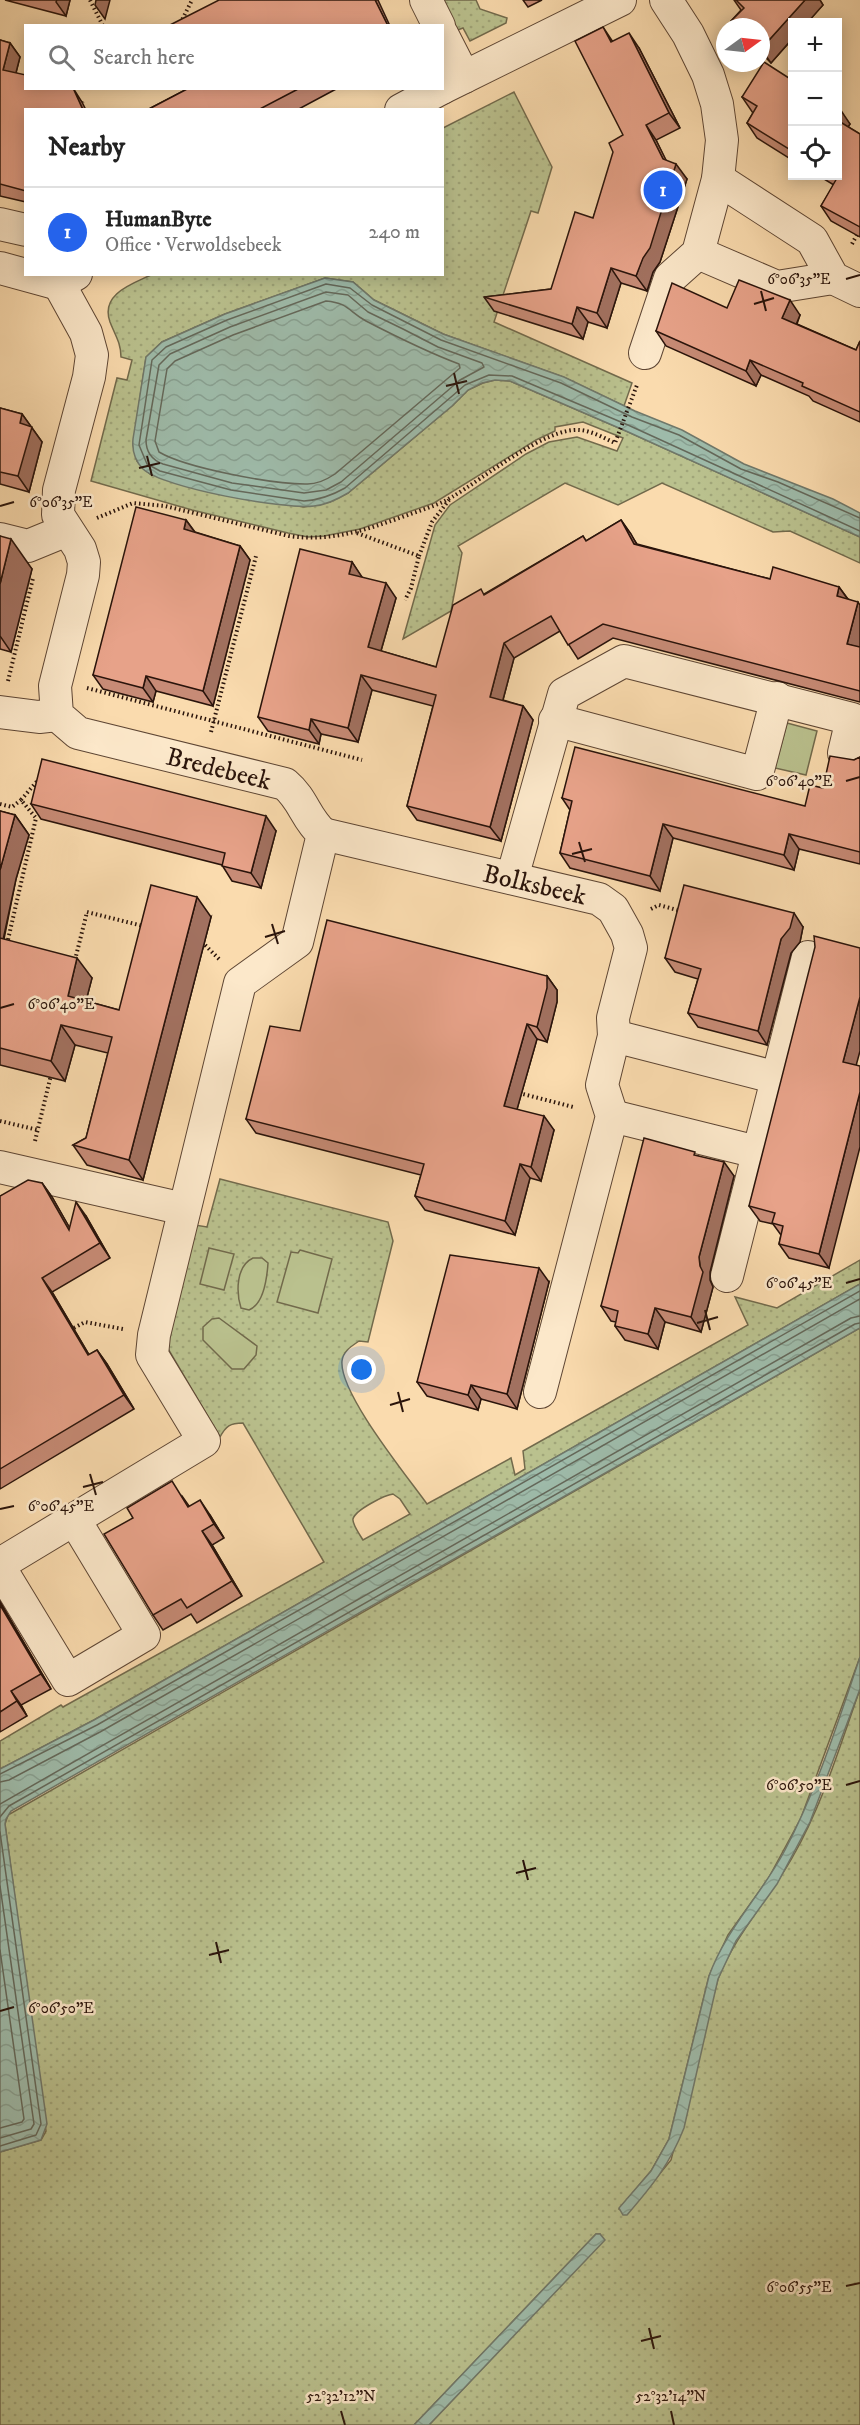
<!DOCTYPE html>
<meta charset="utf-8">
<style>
body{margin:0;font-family:"IM FELL DW Pica",serif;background:#f6f6f6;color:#222}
.controls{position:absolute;right:18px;top:18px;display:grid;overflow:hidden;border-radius:0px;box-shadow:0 3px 15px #0003}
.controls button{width:54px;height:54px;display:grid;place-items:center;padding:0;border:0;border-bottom:2px solid #e0e0e0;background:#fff;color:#222;font:30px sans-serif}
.compass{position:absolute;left:716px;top:18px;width:54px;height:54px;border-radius:50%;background:#fff;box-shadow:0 3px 15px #0003;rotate:75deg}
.you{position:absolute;left:362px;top:1370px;width:21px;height:21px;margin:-15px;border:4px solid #fff;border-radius:50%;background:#1a73e8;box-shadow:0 0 0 9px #1a73e833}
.badge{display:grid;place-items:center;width:39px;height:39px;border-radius:50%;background:#2563eb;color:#fff;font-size:20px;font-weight:700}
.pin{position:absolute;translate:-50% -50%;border:3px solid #fff;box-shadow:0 2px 6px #0006}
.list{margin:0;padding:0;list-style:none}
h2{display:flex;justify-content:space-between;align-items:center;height:78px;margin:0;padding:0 24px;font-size:26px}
h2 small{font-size:20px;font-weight:400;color:#767676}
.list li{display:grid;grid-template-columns:39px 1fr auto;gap:18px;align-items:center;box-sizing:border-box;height:90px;padding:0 24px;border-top:2px solid #e0e0e0}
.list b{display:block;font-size:22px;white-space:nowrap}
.list p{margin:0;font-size:20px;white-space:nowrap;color:#767676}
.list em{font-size:20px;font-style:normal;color:#767676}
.icon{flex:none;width:33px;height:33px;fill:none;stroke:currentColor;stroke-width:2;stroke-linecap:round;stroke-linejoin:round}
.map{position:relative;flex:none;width:860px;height:2425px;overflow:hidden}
.search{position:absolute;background:#fff;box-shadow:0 3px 15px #0003;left:24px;top:24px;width:420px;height:66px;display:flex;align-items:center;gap:15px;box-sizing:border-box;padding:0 21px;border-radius:0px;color:#767676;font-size:22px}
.panel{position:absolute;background:#fff;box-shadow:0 3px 15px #0003;left:24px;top:108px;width:420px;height:168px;border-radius:0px}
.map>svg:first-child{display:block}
.grass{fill:url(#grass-dots);stroke:#726a4c;stroke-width:1.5;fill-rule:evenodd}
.park{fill:#bac18e;stroke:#726a4c;stroke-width:1.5}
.water{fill:url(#water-waves);stroke:#70786a;stroke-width:1.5}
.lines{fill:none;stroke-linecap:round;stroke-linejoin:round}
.shore{stroke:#64685a;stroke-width:1.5}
.street-casing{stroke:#5e4634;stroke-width:34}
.path{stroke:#2a140b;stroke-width:4;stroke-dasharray:1.5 3;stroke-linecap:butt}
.street{stroke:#fce8ca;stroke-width:32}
.wall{fill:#c78b76;stroke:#2a140b;stroke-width:1.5}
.shaded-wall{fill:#a27160;stroke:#2a140b;stroke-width:1.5}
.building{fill:#e7a289;stroke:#2a140b;stroke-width:1.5}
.ticks{fill:none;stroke:#2a140b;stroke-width:2}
.labels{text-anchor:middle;stroke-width:5;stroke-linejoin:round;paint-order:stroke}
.street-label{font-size:26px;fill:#2a140b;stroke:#fce8ca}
.ticks-label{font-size:15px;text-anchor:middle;fill:#2a140b;stroke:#fce8ca;stroke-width:5;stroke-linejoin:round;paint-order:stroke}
</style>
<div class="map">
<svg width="860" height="2425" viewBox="0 0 860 2425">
<defs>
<pattern id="grass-dots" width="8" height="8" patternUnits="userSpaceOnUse" patternTransform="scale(1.5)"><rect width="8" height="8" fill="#bac18e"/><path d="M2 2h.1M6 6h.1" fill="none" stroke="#a0a579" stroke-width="1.8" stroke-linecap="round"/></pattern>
<pattern id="water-waves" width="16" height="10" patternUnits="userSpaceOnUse" patternTransform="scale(1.5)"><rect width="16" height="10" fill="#9ebbaa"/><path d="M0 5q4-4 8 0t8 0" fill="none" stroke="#88a091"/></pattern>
</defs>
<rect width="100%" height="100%" fill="#fadbae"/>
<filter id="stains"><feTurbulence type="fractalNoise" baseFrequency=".00333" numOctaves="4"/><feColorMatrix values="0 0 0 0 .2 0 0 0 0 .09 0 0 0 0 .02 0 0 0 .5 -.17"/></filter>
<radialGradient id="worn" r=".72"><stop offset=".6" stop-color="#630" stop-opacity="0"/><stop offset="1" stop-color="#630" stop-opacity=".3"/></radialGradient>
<g class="grass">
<path d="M439 0H476L480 9 507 18 506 23 470 41 463 28 455 31Z"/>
<path d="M514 92 552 167 538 213 531 211 494 322 632 383 624 406 563 377 443 334 374 300 353 282 325 278 225 314 162 342 146 357 133 445 137 461 150 474 230 496 304 507 330 502 348 493 452 406 468 390 483 383 495 380 510 381 626 431 860 537V563L790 531 773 532 662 483 618 505 565 483 458 546 462 553 451 611 403 639 435 525 450 505 526 454 549 442 577 437 617 451 623 438 583 422 555 427V431L536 440 434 503 360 529 324 536 308 537 288 533 192 510 91 481 117 378 127 380 132 360 121 357C121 343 115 335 110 322 100 294 132 284 151 275L442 274 443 128Z"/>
<path d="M220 1179 388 1222 393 1241 368 1342 359 1341C352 1346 343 1351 342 1361 339 1393 407 1476 427 1504L511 1458 515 1475 525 1469 523 1451 748 1325 735 1297 777 1308 860 1260V1284L94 1720 0 1769V1741L61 1705 63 1707 324 1562 243 1423C230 1423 226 1426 220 1437L167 1347 195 1225 207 1227ZM393 1494 400 1499 410 1514 363 1540C360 1535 352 1524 353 1519 355 1510 385 1495 393 1494Z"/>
<path d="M860 1328V1657L801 1818 768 1879 728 1935 709 1976 669 2139 651 2171 619 2209 627 2214 671 2160 718 1979C735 1935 769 1899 792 1858 822 1806 840 1746 860 1689V2425H429L604 2240 600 2234H596L414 2425H0V2152L41 2140 46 2131 5 1824 8 1815Z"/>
</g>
<g class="park">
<path d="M787 723 817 731 806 775 775 768Z"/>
<path d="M209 1248 234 1254 224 1290 200 1284Z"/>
<path d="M300 1250 332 1259 318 1313 277 1302 291 1252 298 1253Z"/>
<path d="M253 1258H262L268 1263C267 1278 264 1304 249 1310L241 1308C236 1292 236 1266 253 1258Z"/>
<path d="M219 1318 257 1346 256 1355 244 1369H232L203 1340V1327L212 1319Z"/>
</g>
<g class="water">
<path d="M325 278 353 282 374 300 443 334 564 377 635 411 682 430 744 464 833 499 860 513V537L626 431 510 381 495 380 482 383 468 390 452 406 348 493C338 499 327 505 314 506 286 510 163 488 143 469 135 461 132 450 133 439L146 357 162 342 225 314Z"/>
<path d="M860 1284V1328L11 1811 6 1819 5 1824 47 2124 41 2140 0 2152V1769L94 1720Z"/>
<path d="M860 1657V1689L810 1822 777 1884 736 1941 718 1979 684 2128C670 2164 652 2186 627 2215H623L619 2208 651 2171 669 2139 709 1976C726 1929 762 1894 785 1850 817 1789 838 1722 860 1657Z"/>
<path d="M596 2234H600L605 2240 429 2425H414Z"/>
</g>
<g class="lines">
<g class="shore">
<path d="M326 292 348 295 368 312 403 329 438 347 482 363 484 367 460 380 341 482 326 490 304 493 232 483 163 464C152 460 146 453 146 440L159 365 170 354 230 327Z"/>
<path d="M326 301C349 303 349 312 366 321 397 337 427 352 459 364L460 368 335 474C326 480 316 485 305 484 272 484 186 468 159 452L155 441 167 369 175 361 233 335Z"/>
<path d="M860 518 778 482 741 469 679 435 632 417 561 383 441 340 372 305 350 288 326 284 227 320 166 347 152 360 139 445 147 464 160 471 231 490 304 501C319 500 331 496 345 488L465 385 489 375 512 376 628 425 860 531"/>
<path d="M0 1774 97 1725 860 1291"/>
<path d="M0 1782 9 1780 100 1732 860 1299"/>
<path d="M0 1804 851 1318 860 1316"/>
<path d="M0 1817 9 1806 855 1324 860 1323"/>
<path d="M0 1832 41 2124 36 2135 0 2146"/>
<path d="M0 1886 34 2124 31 2129 0 2138"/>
<path d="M0 1950 24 2119 22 2122 0 2128"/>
</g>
<g class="street-casing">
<g id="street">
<path d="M426 0 439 26"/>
<path d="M442 34 464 77"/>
<path d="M442 88 620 0"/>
<path d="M401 110 442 88"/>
<path d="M718 179 812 240 833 278 860 291"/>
<path d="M0 224 26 230"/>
<path d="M698 253 777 287 833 278"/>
<path d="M0 268 59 284 76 274"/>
<path d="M645 353 670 278 698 253 718 179 722 140 717 104 708 75 688 34 666 0"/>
<path d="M0 539 28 546 67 530"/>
<path d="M0 712 39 717 57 715"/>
<path d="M555 720 757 774 777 698"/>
<path d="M323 834 599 899 613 909 627 934 631 948 613 1018 614 1036 602 1085 612 1116 540 1392"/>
<path d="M512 878 564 694 624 661 852 719 844 753 860 757"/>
<path d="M614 1036 778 1078"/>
<path d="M612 1116 757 1152"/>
<path d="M0 1167 184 1209"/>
<path d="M727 1276 808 957"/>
<path d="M0 1564 204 1441 152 1355 154 1335 240 983 297 942 323 834C305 818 304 800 285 784L78 733 57 715 55 686 83 575 84 562 80 549 58 515 59 490 89 377 92 355 86 333 59 284"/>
<path d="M0 1568 68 1680 144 1635 74 1519"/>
</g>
</g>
<g class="path">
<path d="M90 0 103 26"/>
<path d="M177 26 180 24 192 0"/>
<path d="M852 244 860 229"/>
<path d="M97 518 133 503 165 506 289 536C331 542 366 530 405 516 421 510 437 506 452 497 483 479 545 427 580 430 592 431 604 438 615 443L637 385"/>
<path d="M357 533 419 556 411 588 405 600"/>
<path d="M419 556 432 522 449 500"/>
<path d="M8 681 33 578"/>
<path d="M87 688 362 760"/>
<path d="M211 732 256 556"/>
<path d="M0 804 12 807 21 800"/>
<path d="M651 909 659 905 681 911"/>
<path d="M202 942 220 960"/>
<path d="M7 944 36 818 21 800 39 779"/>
<path d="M75 960 87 912 143 926"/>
<path d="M519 1093 573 1107"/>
<path d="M0 1121 38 1130"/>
<path d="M35 1141 51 1075"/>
<path d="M70 1330 85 1322 123 1329"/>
</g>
<use href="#street" class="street"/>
</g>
<g class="wall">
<path d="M5 0H70L66 16Z"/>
<path d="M523 0H542L528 7Z"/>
<path d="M734 0H820L823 5 771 63 761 53V27H736L731 21 741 10Z"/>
<path d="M0 40 10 43 20 57 16 73 82 102 26 110V202L0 196Z"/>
<path d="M613 41 639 48 680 128 656 140 666 161 687 179 660 262 653 272 647 291 621 283 607 328 588 322 583 339 494 311 484 297 551 289 593 218 623 135Z"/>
<path d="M792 80V160L757 138 747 123 753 113 742 97Z"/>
<path d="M189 88H338L297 110H147Z"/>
<path d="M837 107 850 124 848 127 860 134V237L831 221 821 206 834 185 819 176H837Z"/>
<path d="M727 308 800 315 797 324 856 350 860 341V422L813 401 809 396 761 375 756 386 666 346 656 331Z"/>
<path d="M0 408 22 414 42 442 29 492 0 484Z"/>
<path d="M186 520 195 532 240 546 250 560 213 706 156 691 153 702 103 689 93 675Z"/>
<path d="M621 520 637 544 770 579 839 587 848 599 860 605V702L613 638 578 659 560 631 514 658 503 700 523 706 533 720 501 841 417 820 407 806 433 706 372 690 358 742 321 734 319 744 268 731 258 717 352 562 362 578 396 598 381 651 436 667 484 594 583 536 586 541Z"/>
<path d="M0 536 32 569 11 652 0 649Z"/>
<path d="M860 757V864L799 849 794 870 673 838 660 891 570 868 560 853 570 810 562 798 805 806 823 788 854 760Z"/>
<path d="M31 804 276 831 261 888 232 881 222 865 41 819Z"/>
<path d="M0 811 15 815 29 835 16 879 4 939 92 978 86 1001 119 1010 211 917 143 1180 87 1165 73 1145 86 1138 108 1053 75 1045 65 1081 0 1065Z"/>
<path d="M803 927 800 942 791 953 767 1045 698 1027 688 1013 698 979 675 972 665 958Z"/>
<path d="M547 976 557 990V1002L547 1042 537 1039 517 1109 554 1130 541 1181 530 1178 515 1235 425 1210 415 1196 421 1175 256 1133 246 1119 300 1031Z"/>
<path d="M856 1066 829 1268 789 1258 779 1244 781 1235 773 1224 760 1221 749 1206Z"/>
<path d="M698 1156 734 1176 710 1272V1280L713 1287 701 1332 665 1322 658 1349 625 1340 615 1326 616 1322 611 1321 601 1306Z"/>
<path d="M42 1183 52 1197 69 1227 86 1216 110 1258 52 1292 89 1355 97 1350 107 1364 134 1409 0 1489V1196Z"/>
<path d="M549 1282 517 1409 481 1399 478 1410 427 1396 417 1382Z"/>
<path d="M182 1496 189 1506 210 1515 224 1538 212 1545 242 1596 197 1623 191 1614 163 1630 153 1615Z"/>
<path d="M0 1602 51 1689 21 1705 27 1716 0 1732Z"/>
</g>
<g class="shaded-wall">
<path d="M57 0H70L66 16 56 2Z"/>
<path d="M96 0H110L105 19 95 5Z"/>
<path d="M375 0H378L390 26H388Z"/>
<path d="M805 0H820L823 5 808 22H792V39L771 63 761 49Z"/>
<path d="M603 27 613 42H611Z"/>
<path d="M629 33 639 48 680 128 669 113Z"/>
<path d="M10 43 20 57 13 84 3 70Z"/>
<path d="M73 88 82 102 86 110H83Z"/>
<path d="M840 109 850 124 844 133 837 123V112Z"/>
<path d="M646 125 656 140 673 174 663 159Z"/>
<path d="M676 164 687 179 660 262 653 272 647 291 636 276Z"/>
<path d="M611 268 621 283 607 328 597 313Z"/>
<path d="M790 300 800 315 793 332 782 318Z"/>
<path d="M577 307 588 322 583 339 572 324Z"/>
<path d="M750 360 761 375 756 386 746 371Z"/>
<path d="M22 414 42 442 29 492 18 476 20 423Z"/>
<path d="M186 520 196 534 184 529Z"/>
<path d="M621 520 631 534 644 558 634 544Z"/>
<path d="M11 539 32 569 11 652 0 636V584Z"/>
<path d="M240 546 250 560 213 706 203 691Z"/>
<path d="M352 562 362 577 359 589 349 574Z"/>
<path d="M386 583 396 598 378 661 368 647Z"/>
<path d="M839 587 849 601 837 596Z"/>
<path d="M858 602 860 605V648L847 644Z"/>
<path d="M504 643 514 658 500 711 490 697Z"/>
<path d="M361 675 372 690 358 742 348 728Z"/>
<path d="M146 676 156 691 153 702 143 688Z"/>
<path d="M523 706 533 720 501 841 490 827Z"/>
<path d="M311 719 321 734 319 744 309 730Z"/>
<path d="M15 815 29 835 16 879 0 954V870Z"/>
<path d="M266 816 276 831 261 888 251 873Z"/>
<path d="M663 824 673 838 660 891 650 876Z"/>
<path d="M789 834 799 849 794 870 784 855Z"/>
<path d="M197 897 211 917 143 1180 129 1160Z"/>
<path d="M794 913 803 927 800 942 791 953 767 1045 758 1031 781 939Z"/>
<path d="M77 958 92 978 82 1016 68 996Z"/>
<path d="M547 976 557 990V1002L547 1042 537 1027Z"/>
<path d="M860 997V1051L853 1077 843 1062Z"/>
<path d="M527 1024 537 1039 514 1120 504 1106Z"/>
<path d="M61 1025 75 1045 65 1081 51 1061Z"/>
<path d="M860 1092V1147L829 1268 819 1254Z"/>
<path d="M544 1116 554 1130 541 1181 531 1167Z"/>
<path d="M724 1162 734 1176 710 1272V1280L713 1287 701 1332 691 1317 700 1266 699 1257Z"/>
<path d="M520 1164 530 1178 515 1235 505 1221Z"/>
<path d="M42 1183 52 1197 79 1244 69 1230Z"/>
<path d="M76 1202 86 1216 110 1258 100 1243Z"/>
<path d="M539 1268 549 1282 517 1409 507 1394Z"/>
<path d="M42 1278 52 1292 98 1370 88 1355Z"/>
<path d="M655 1308 665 1322 658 1349 648 1334Z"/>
<path d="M97 1350 107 1364 134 1409 124 1395Z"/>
<path d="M471 1385 481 1399 478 1410 468 1395Z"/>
<path d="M200 1500 210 1515 224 1538 214 1524Z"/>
<path d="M202 1531 212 1545 242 1596 232 1581Z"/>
<path d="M0 1602 51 1689 41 1674 0 1605Z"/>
<path d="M11 1691 21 1705 27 1716 17 1701Z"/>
</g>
<g class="building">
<path d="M219 0H375L388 26H168Z"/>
<path d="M736 0H805L761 49V27H738L731 21 744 8Z"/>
<path d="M603 27 611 42 629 33 669 113 646 125 663 159 676 164 650 248 643 258 636 276 611 268 597 313 577 307 572 324 484 297 551 289 575 212 593 218 613 152 609 143 623 135 575 41Z"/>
<path d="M0 40 10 43 3 70 26 75V88H73L83 110H26V191L0 184Z"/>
<path d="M764 62 792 80V151L747 123 757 106 742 97Z"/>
<path d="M189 88H300L258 110H147Z"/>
<path d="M837 120 860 134V227L821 206 837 178 832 176H837Z"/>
<path d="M739 280 790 300 782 318 856 350 860 341V412L802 386 803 383 750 360 746 371 656 331 672 283 727 308Z"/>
<path d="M0 408 22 414 20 423 32 427 18 476 0 472Z"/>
<path d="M136 507 186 520 184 529 240 546 203 691 146 676 143 688 93 675Z"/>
<path d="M621 520 634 544 770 579 773 567 839 587 837 596 858 602 847 644 860 647V691L603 624 568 645 551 616 504 643 490 697 523 706 490 827 407 806 436 695 361 675 348 728 311 719 309 730 258 717 300 549 352 562 349 574 386 583 368 647 436 667 453 605 481 589 484 595 583 536 586 541Z"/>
<path d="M0 536 11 539 0 584Z"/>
<path d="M575 747 805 806 810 785 823 788 830 756 854 760 860 757V852L789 834 784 855 663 824 650 876 560 853 572 801 562 798Z"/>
<path d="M42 759 266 816 251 873 222 866 225 853 31 804Z"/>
<path d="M0 811 15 815 0 870Z"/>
<path d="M151 885 197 897 129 1160 73 1145 86 1138 112 1037 61 1025 51 1061 0 1048V938L77 958 68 996 119 1010Z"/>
<path d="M684 885 794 913 790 928 781 939 758 1031 688 1013 701 969 665 958Z"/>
<path d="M327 920 547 976V988L537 1027 527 1024 504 1106 544 1116 531 1167 520 1164 505 1221 415 1196 424 1164 246 1119 270 1026 300 1031Z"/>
<path d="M814 936 860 948V997L843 1062 860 1066V1092L819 1254 779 1244 783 1226 772 1223 775 1213 749 1206 815 947Z"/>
<path d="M644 1138 695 1152 694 1155 724 1162 699 1257 700 1266 703 1272 691 1317 655 1308 648 1334 615 1326 618 1311 601 1306Z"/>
<path d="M28 1180 42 1183 69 1230 76 1202 100 1243 42 1278 88 1355 97 1350 124 1395 0 1469V1196Z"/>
<path d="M450 1255 539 1268 507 1394 471 1385 468 1395 417 1382Z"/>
<path d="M172 1481 188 1507 200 1500 214 1524 202 1531 232 1581 187 1608 181 1599 153 1615 104 1534 133 1518 127 1508Z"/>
<path d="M0 1605 41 1674 11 1691 17 1701 0 1712Z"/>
</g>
<path class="ticks" d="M846 279 860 275M761 291 766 311M754 304 774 298M454 373 459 394M446 386 467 381M147 456 152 476M139 468 160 463M0 506 14 502M846 781 860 777M579 842 585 862M572 854 592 849M272 924 278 944M265 937 285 931M0 1008 14 1004M846 1283 860 1279M705 1310 710 1330M697 1323 718 1317M398 1392 403 1412M390 1405 410 1399M90 1474 96 1495M83 1487 103 1482M0 1509 14 1506M846 1785 860 1781M523 1860 528 1880M516 1873 536 1868M216 1942 221 1963M209 1955 229 1950M0 2011 14 2007M846 2286 860 2283M649 2328 654 2349M641 2341 661 2336M341 2411 345 2425M671 2411 674 2425"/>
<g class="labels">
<g class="street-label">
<text transform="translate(219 768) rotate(14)" y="9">Bredebeek</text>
<text transform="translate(535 884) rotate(13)" y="9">Bolksbeek</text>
</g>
</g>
<g class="ticks-label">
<text x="799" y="284">6°06'35"E</text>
<text x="61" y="507">6°06'35"E</text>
<text x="799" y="786">6°06'40"E</text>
<text x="61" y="1009">6°06'40"E</text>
<text x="799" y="1288">6°06'45"E</text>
<text x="61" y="1511">6°06'45"E</text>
<text x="799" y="1790">6°06'50"E</text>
<text x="61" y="2013">6°06'50"E</text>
<text x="799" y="2292">6°06'55"E</text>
<text x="341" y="2401">52°32'12"N</text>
<text x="671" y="2401">52°32'14"N</text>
</g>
<rect width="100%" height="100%" filter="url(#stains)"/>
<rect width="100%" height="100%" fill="url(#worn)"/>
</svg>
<div class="controls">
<button>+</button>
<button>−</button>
<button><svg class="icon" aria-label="locate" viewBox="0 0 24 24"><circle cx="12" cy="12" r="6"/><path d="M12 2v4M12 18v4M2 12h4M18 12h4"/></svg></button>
</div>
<svg class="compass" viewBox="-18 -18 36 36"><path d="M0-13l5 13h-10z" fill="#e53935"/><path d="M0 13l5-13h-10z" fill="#767676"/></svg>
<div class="you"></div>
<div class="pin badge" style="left:663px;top:190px">1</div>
<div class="search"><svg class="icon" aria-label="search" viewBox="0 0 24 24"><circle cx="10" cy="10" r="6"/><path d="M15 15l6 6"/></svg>Search here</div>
<section class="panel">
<h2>Nearby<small></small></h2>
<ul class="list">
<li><span class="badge">1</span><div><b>HumanByte</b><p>Office · Verwoldsebeek</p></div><em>240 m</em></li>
</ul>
</section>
</div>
